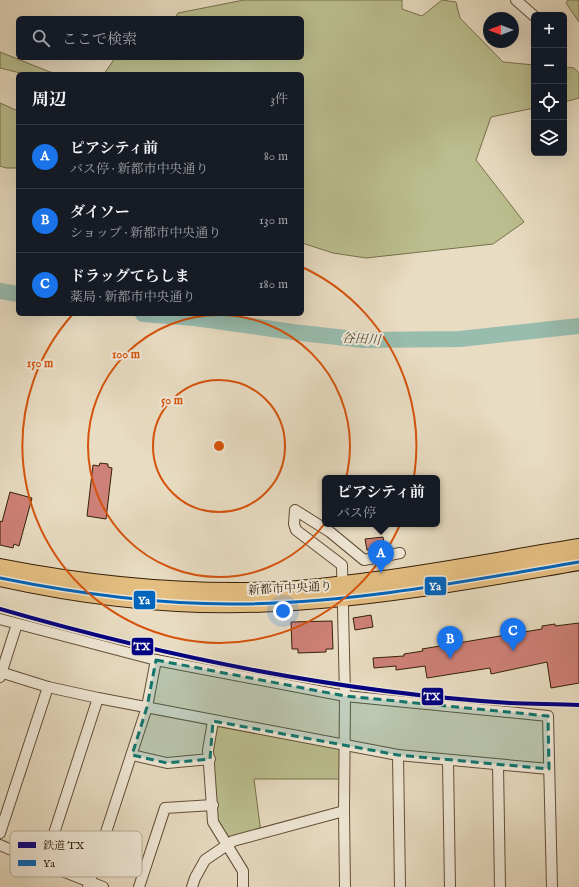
<!DOCTYPE html>
<html lang="ja">
<meta charset="utf-8">
<style>
body{margin:0;font-family:"IM FELL English","Noto Serif JP",serif;background:#20242c;color:#f1f3f6}
.controls{position:absolute;right:12px;top:12px;display:grid;overflow:hidden;border-radius:6px;box-shadow:0 4px 16px #0002}
.controls button{width:36px;height:36px;display:grid;place-items:center;padding:0;border:0;border-bottom:1px solid #363941;background:#171b24;color:#f1f3f6;font:20px sans-serif}
.compass{position:absolute;left:483px;top:12px;width:36px;height:36px;border-radius:50%;background:#171b24;box-shadow:0 4px 16px #0002;rotate:270deg}
.you{position:absolute;left:283px;top:611px;width:14px;height:14px;margin:-10px;border:3px solid #fff;border-radius:50%;background:#1a73e8;box-shadow:0 0 0 6px #1a73e833}
.badge{display:grid;place-items:center;width:26px;height:26px;border-radius:50%;background:#1a73e8;color:#fff;font-size:13px;font-weight:700}
.pin{position:absolute;translate:-50% -33px;filter:drop-shadow(0 1px 2px #0008)}
.pin::after{content:'';position:absolute;top:21px;width:14px;height:12px;background:inherit;clip-path:polygon(0 0,100% 0,50% 100%)}
.popup{position:absolute;left:322px;top:475px;width:118px;height:52px;box-sizing:border-box;display:grid;place-content:center;border-radius:6px;background:#171b24;filter:drop-shadow(0 1px 3px #0005);font-size:13px;white-space:nowrap;color:#9ea1a6}
.popup b{font-size:15px;color:#f1f3f6}
.popup::after{content:'';position:absolute;left:50%;top:100%;margin-left:-8px;border:8px solid transparent;border-top-color:#171b24}
.list{margin:0;padding:0;list-style:none}
h2{display:flex;justify-content:space-between;align-items:center;height:52px;margin:0;padding:0 16px;font-size:17px}
h2 small{font-size:13px;font-weight:400;color:#9ea1a6}
.list li{display:grid;grid-template-columns:26px 1fr auto;gap:12px;align-items:center;box-sizing:border-box;height:64px;padding:0 16px;border-top:1px solid #363941}
.list b{display:block;font-size:15px;white-space:nowrap}
.list p{margin:0;font-size:13px;white-space:nowrap;color:#9ea1a6}
.list em{font-size:13px;font-style:normal;color:#9ea1a6}
.icon{flex:none;width:22px;height:22px;fill:none;stroke:currentColor;stroke-width:2;stroke-linecap:round;stroke-linejoin:round}
.map{position:relative;flex:none;width:579px;height:887px;overflow:hidden}
.search{position:absolute;background:#171b24;box-shadow:0 4px 16px #0002;left:16px;top:16px;width:288px;height:44px;display:flex;align-items:center;gap:10px;box-sizing:border-box;padding:0 14px;border-radius:6px;color:#9ea1a6;font-size:15px}
.panel{position:absolute;background:#171b24;box-shadow:0 4px 16px #0002;left:16px;top:72px;width:288px;height:244px;border-radius:6px}
.map>svg:first-child{display:block}
.green{fill:#bbbf8f;stroke:#78704c}
.lines{fill:none;stroke-linecap:round;stroke-linejoin:round}
.river{stroke:#98bcae;stroke-width:16}
.building{fill:#ce8178;stroke:#362008}
.street-casing{stroke:#624f36;stroke-width:12}
.primary-casing{stroke:#362008;stroke-width:18}
.street{stroke:#f0e8d7;stroke-width:10}
.primary{stroke:#e4be81;stroke-width:16}
.bus-1-casing{stroke:#f0e8d7;stroke-width:6}
.bus-1{stroke:#0065bd;stroke-width:3}
.rail-1-casing{stroke:#f0e8d7;stroke-width:7}
.rail-1{stroke:#000084;stroke-width:4}
.marked{fill:#0f766e;fill-opacity:0.2;stroke:#0f766e;stroke-width:3;stroke-dasharray:8 5;stroke-linejoin:round}
.ring{fill:none;stroke:#d6530c;stroke-width:2}
.labels{text-anchor:middle;stroke-width:4;stroke-linejoin:round;paint-order:stroke}
.street-label{font-size:12px;fill:#362008;stroke:#f0e8d7}
.water-label{font-size:13px;font-style:italic;fill:#534f3a;stroke:#f0e8d7}
.key{fill:#f0e8d7;stroke:#b8ac99;stroke-width:1}
.key-label{font-size:11px;fill:#362008}
.centre{fill:#d6530c;stroke:#f0e8d7;stroke-width:2}
.ring-label{font-size:12px;text-anchor:middle;font-weight:bold;fill:#d6530c;stroke:#f0e8d7;stroke-width:4;stroke-linejoin:round;paint-order:stroke}
.line-badge{stroke:#f0e8d7;stroke-width:1.5}
.badge-label{font-size:11px;text-anchor:middle;font-weight:bold;fill:#fff}
</style>
<div class="map">
<svg width="579" height="887" viewBox="0 0 579 887">
<rect width="100%" height="100%" fill="#e8dcc2"/>
<filter id="stains"><feTurbulence type="fractalNoise" baseFrequency=".005" numOctaves="4"/><feColorMatrix values="0 0 0 0 .2 0 0 0 0 .09 0 0 0 0 .02 0 0 0 .5 -.17"/></filter>
<radialGradient id="worn" r=".72"><stop offset=".6" stop-color="#630" stop-opacity="0"/><stop offset="1" stop-color="#630" stop-opacity=".3"/></radialGradient>
<g class="green">
<path d="M244 0H402V9L422 16 442 0 456 2 460 18 503 62 534 65V108L491 117 476 160 524 222 493 244 366 258 333 253 302 243V74H104L115 58H302V18H175L178 13Z"/>
<path d="M568 0H579V22L566 3Z"/>
<path d="M0 52 50 72 61 74H24L0 68Z"/>
<path d="M564 67 574 68 579 73V98L564 102Z"/>
<path d="M0 103 18 111V168H6L0 166Z"/>
<path d="M213 721 344 745V779H254L261 833 227 845 213 822Z"/>
</g>
<g class="lines">
<g class="river">
<path d="M0 291 18 294"/>
<path d="M143 314 195 318 293 332 363 340 460 339 579 326"/>
</g>
</g>
<g class="building">
<path d="M100 463 108 464V467L112 468 106 519 87 516 93 465 99 466Z"/>
<path d="M10 492 32 498 19 546 14 544 13 548 0 545V521L2 522Z"/>
<path d="M383 537 385 548 367 550 365 539Z"/>
<path d="M371 615 373 627 355 630 353 618Z"/>
<path d="M332 621 333 649H326V652L298 653V649H292L291 622Z"/>
<path d="M579 623V683L551 688 547 662 491 674 490 668 427 678 425 666 396 670V666L374 668 373 658 404 656V654L423 651 422 649 542 629V626L555 624V626Z"/>
</g>
<g class="lines">
<g class="street-casing">
<g id="street">
<path d="M516 0 534 16"/>
<path d="M0 619 156 660 345 696 548 716 552 887"/>
<path d="M0 672 48 687 98 698 398 755 549 769"/>
<path d="M0 677 17 624"/>
<path d="M213 721 208 750 213 822 243 871V887"/>
<path d="M132 755 167 763 210 759"/>
<path d="M398 755 400 887"/>
<path d="M448 761 450 887"/>
<path d="M498 765 500 887"/>
<path d="M0 833 48 687"/>
<path d="M0 845 44 864 103 887"/>
<path d="M44 864 98 698"/>
<path d="M88 887 147 707 156 660"/>
<path d="M139 887 165 808 213 805"/>
<path d="M192 887 195 878 205 860 233 841 344 811"/>
<path d="M345 887 344 811 345 696 342 565 296 530 294 524 295 510 330 532 364 560 400 553"/>
</g>
</g>
<g class="primary-casing">
<g id="primary">
<path d="M0 567C92 585 185 594 280 590 312 589 344 584 376 580 444 571 511 558 579 547"/>
<path d="M0 578C90 598 184 608 276 603 378 598 479 579 579 562"/>
</g>
</g>
<use href="#street" class="street"/>
<use href="#primary" class="primary"/>
<g class="bus-1-casing">
<path id="bus-1" d="M0 578C79 594 159 605 240 604 354 603 467 581 579 562"/>
</g>
<use href="#bus-1" class="bus-1"/>
<g class="rail-1-casing">
<path id="rail-1" d="M0 609C166 657 337 692 510 703 533 704 556 704 579 705"/>
</g>
<use href="#rail-1" class="rail-1"/>
</g>
<path class="marked" d="M156 660 345 696 548 716 549 769 398 755 213 721 210 759 167 763 132 755 147 707Z"/>
<g class="ring">
<circle cx="219" cy="446" r="66"/>
<circle cx="219" cy="446" r="131"/>
<path d="M302 267A197 197 0 1 1 73 314"/>
</g>
<g class="labels">
<g class="street-label">
<text transform="translate(290 588) rotate(-3)" y="4">新都市中央通り</text>
</g>
<g class="water-label">
<text transform="translate(361 338) rotate(4)" y="5">谷田川</text>
</g>
</g>
<rect x="10" y="831" width="132" height="46" rx="6" class="key"/>
<rect x="18" y="842" width="18" height="6" fill="#000084"/>
<rect x="18" y="860" width="18" height="6" fill="#0065bd"/>
<g class="key-label">
<text x="43" y="849">鉄道 TX</text>
<text x="43" y="867">Ya</text>
</g>
<circle cx="219" cy="446" r="6" class="centre"/>
<g class="ring-label">
<text x="126" y="358">100 m</text>
<text x="40" y="367">150 m</text>
<text x="172" y="404">50 m</text>
</g>
<g class="line-badge">
<rect x="424" y="576" width="23" height="20" rx="4" fill="#0065bd"/>
<rect x="133" y="590" width="23" height="20" rx="4" fill="#0065bd"/>
<rect x="131" y="637" width="23" height="19" rx="4" fill="#000084"/>
<rect x="421" y="687" width="23" height="19" rx="4" fill="#000084"/>
</g>
<g class="badge-label">
<text x="435" y="590">Ya</text>
<text x="144" y="604">Ya</text>
<text x="142" y="650">TX</text>
<text x="432" y="700">TX</text>
</g>
<rect width="100%" height="100%" filter="url(#stains)"/>
<rect width="100%" height="100%" fill="url(#worn)"/>
</svg>
<div class="controls">
<button>+</button>
<button>−</button>
<button><svg class="icon" aria-label="locate" viewBox="0 0 24 24"><circle cx="12" cy="12" r="6"/><path d="M12 2v4M12 18v4M2 12h4M18 12h4"/></svg></button>
<button><svg class="icon" aria-label="layers" viewBox="0 0 24 24"><path d="M12 4l9 5-9 5-9-5zM3 14l9 5 9-5"/></svg></button>
</div>
<svg class="compass" viewBox="-18 -18 36 36"><path d="M0-13l5 13h-10z" fill="#e53935"/><path d="M0 13l5-13h-10z" fill="#9ea1a6"/></svg>
<div class="you"></div>
<div class="pin badge" style="left:381px;top:573px">A</div>
<div class="popup"><b>ピアシティ前</b>バス停</div>
<div class="pin badge" style="left:450px;top:659px">B</div>
<div class="pin badge" style="left:513px;top:651px">C</div>
<div class="search"><svg class="icon" aria-label="search" viewBox="0 0 24 24"><circle cx="10" cy="10" r="6"/><path d="M15 15l6 6"/></svg>ここで検索</div>
<section class="panel">
<h2>周辺<small>3件</small></h2>
<ul class="list">
<li><span class="badge">A</span><div><b>ピアシティ前</b><p>バス停 · 新都市中央通り</p></div><em>80 m</em></li>
<li><span class="badge">B</span><div><b>ダイソー</b><p>ショップ · 新都市中央通り</p></div><em>130 m</em></li>
<li><span class="badge">C</span><div><b>ドラッグてらしま</b><p>薬局 · 新都市中央通り</p></div><em>180 m</em></li>
</ul>
</section>
</div>
